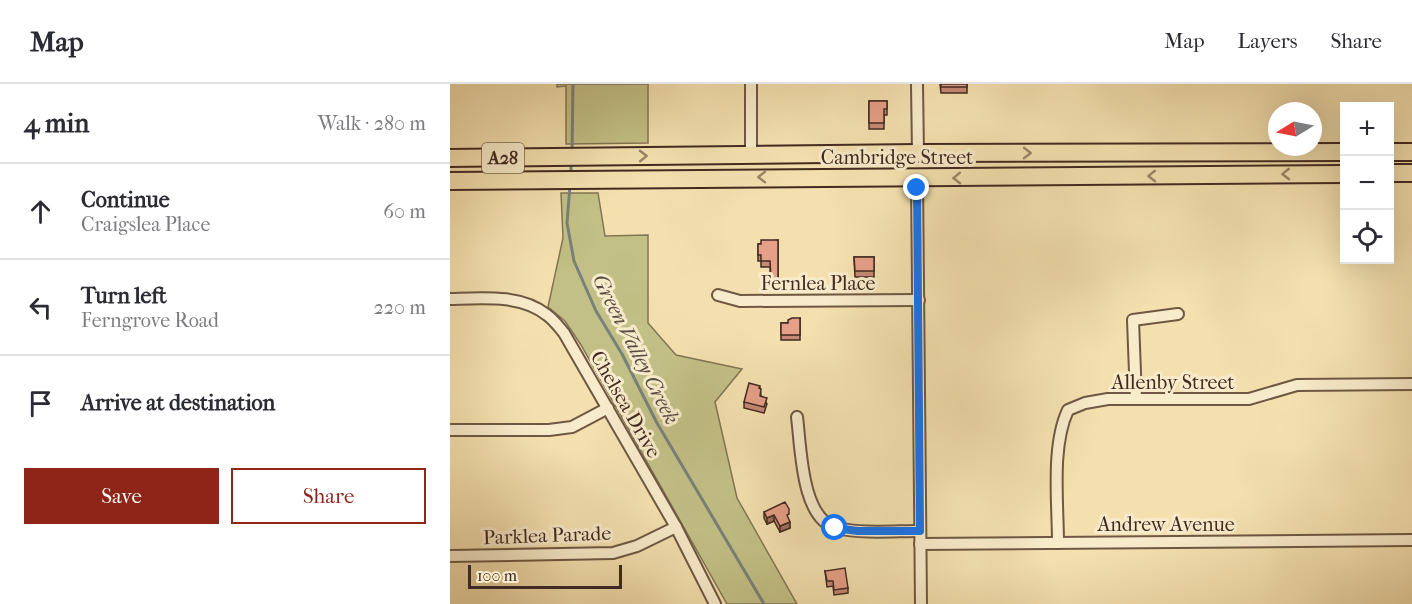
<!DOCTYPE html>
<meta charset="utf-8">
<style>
body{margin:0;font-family:"IM FELL French Canon",serif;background:#f2f2f3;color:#2b2b33}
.controls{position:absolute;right:18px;top:18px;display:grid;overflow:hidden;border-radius:0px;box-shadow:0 6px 24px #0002}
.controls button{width:54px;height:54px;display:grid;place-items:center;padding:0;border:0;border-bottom:2px solid #e1e1e2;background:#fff;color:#2b2b33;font:30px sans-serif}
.compass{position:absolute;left:818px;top:18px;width:54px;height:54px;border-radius:50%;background:#fff;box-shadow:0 6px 24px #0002;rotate:260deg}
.scale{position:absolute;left:18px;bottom:15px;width:154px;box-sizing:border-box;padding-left:6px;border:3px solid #412a21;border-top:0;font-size:16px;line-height:21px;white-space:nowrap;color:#412a21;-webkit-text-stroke:4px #f8ebcb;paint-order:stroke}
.stop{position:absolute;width:18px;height:18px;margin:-14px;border:4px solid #1a73e8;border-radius:50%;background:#fff}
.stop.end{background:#1a73e8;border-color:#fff;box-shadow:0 2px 6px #0008}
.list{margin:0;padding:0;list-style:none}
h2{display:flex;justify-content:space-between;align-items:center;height:78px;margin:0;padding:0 24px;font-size:26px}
h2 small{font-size:20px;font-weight:400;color:#7c7c81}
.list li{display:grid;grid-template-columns:39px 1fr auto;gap:18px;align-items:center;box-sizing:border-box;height:96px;padding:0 24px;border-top:2px solid #e1e1e2}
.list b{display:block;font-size:22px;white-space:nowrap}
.list p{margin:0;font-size:20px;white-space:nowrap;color:#7c7c81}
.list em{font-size:20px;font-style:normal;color:#7c7c81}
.actions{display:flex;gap:12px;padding:18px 24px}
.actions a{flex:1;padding:14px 0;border:2px solid #8f2418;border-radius:0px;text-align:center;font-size:21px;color:#8f2418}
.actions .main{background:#8f2418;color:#fff}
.icon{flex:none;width:33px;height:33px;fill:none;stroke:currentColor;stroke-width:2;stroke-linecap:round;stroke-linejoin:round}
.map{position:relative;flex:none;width:962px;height:520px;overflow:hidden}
header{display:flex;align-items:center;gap:36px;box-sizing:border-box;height:84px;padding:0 30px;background:#fff;border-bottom:2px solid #e1e1e2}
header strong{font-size:28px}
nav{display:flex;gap:33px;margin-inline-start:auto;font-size:21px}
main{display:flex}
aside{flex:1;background:#fff}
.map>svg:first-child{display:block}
.green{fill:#c2c086;stroke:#827554;stroke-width:1.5}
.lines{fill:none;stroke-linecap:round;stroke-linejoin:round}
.stream{stroke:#79817a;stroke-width:3}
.minor-casing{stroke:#6e5844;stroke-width:14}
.trunk-casing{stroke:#412a21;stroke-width:20}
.minor{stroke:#f8ebcb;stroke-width:10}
.trunk{stroke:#f4e0af;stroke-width:16}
.wall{fill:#c68975;stroke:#412a21;stroke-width:1.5}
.shaded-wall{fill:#a16f5f;stroke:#412a21;stroke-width:1.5}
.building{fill:#e69f88;stroke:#412a21;stroke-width:1.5}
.oneway{stroke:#9a8568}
.route{stroke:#1a73e8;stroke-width:8}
.labels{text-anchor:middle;stroke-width:6;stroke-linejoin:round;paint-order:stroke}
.shield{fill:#f8ebcb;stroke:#786454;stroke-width:1.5}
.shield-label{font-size:18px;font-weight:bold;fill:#412a21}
.street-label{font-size:20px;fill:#412a21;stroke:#f8ebcb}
.water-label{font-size:21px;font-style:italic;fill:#584e46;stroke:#f8ebcb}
</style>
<header>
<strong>Map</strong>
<nav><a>Map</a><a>Layers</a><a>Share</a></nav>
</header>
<main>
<aside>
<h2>4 min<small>Walk · 280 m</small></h2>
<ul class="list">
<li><svg class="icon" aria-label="ahead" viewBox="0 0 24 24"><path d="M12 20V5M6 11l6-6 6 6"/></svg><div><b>Continue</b><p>Craigslea Place</p></div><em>60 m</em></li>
<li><svg class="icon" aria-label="left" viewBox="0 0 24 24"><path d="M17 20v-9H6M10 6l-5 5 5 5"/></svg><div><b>Turn left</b><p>Ferngrove Road</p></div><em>220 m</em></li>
<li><svg class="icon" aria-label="arrive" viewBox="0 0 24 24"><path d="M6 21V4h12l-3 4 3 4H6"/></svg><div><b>Arrive at destination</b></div></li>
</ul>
<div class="actions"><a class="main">Save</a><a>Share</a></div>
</aside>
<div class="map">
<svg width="962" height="520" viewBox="0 0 962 520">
<rect width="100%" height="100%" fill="#f4e0af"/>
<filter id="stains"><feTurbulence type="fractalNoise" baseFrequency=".00333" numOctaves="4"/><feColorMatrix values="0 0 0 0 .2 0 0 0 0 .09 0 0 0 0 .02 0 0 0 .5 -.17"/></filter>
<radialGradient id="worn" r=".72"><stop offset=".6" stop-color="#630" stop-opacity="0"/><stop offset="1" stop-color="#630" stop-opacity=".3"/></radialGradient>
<g class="green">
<path d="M107 0H198V59L116 60V2L107 3Z"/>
<path d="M111 109H148L155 152 198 151V239L226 271 292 285 265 318 287 414 347 520H277L131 261 115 237 98 223 113 154Z"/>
</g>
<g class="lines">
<g class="stream">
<path d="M122 67 123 0"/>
<path d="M121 91V77"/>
<path d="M120 101 117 139 124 177 146 227 172 270 207 339 314 520"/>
</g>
<g class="minor-casing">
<g id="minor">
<path d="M301 0V70"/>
<path d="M467 0 468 69"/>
<path d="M467 94 471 520"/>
<path d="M268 211 290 217 469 216"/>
<path d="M0 215C32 214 71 210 97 231 104 236 109 243 114 249L226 443 265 520"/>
<path d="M686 315 683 236 728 230"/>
<path d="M347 333C351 363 351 436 387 444 413 450 443 447 470 447"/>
<path d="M0 346H99L122 343 158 324"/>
<path d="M608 459C608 419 601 362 618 326L635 319 658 315H799L847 301 962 300"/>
<path d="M470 460 962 456"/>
<path d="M0 472 163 469 187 462 226 443"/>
</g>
</g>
<g class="trunk-casing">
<g id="trunk">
<path d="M940 68H962"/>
<path d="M0 74 468 69 894 68"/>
<path d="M940 89H962"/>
<path d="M0 97 894 90"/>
</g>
</g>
<use href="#minor" class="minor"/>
<use href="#trunk" class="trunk"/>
</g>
<g class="wall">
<path d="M490 0H517V9H491Z"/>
<path d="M419 17H437V31H434V45H419Z"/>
<path d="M328 156V202H321L320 183H311V177H308V160Z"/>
<path d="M404 173H424V193H405Z"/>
<path d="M350 234V256H331V239H338Z"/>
<path d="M310 304 311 311V312L317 320 314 329 294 324V318Z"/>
<path d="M314 428 339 436 340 444 330 448 324 437 317 440 314 434Z"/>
<path d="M375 487 398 504V509L384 511 383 502 377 503Z"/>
</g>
<g class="shaded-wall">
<path d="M324 431V437L317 440V434Z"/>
<path d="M340 438V444L330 448V442Z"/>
</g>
<g class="building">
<rect x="491" y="0" width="26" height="3"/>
<path d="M419 17H437V25H434V39H419Z"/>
<path d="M311 156H328V196H321L320 177H311V171H308V160H311Z"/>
<path d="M404 173H424V187H405Z"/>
<path d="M342 234H350V251H331V239H338V236Z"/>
<path d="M299 299 310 302 309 304 311 305 310 312 317 314 314 323 294 318Z"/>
<path d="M335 418 339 425V430L337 431 340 438 330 442 324 431 317 434 314 428Z"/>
<path d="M395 484 398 504 384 506 383 497H377L375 487Z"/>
</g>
<defs><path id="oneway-chevron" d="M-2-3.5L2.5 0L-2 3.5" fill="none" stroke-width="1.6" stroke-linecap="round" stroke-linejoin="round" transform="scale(1.5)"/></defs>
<g class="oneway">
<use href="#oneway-chevron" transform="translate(577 69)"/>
<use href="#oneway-chevron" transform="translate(193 72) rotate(-1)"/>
<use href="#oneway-chevron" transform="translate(836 90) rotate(179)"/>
<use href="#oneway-chevron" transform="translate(702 92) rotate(179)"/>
<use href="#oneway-chevron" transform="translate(312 93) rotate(-180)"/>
<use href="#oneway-chevron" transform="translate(507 94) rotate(179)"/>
</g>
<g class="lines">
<path class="route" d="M385 444 408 447H470L467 104"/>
</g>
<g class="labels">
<rect class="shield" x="32" y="59" width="42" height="30" rx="4.5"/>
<g class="shield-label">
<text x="53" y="80">A28</text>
</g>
<g class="street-label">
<text x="447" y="80">Cambridge Street</text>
<text x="368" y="206">Fernlea Place</text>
<text x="723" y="305">Allenby Street</text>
<text transform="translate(176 320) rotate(60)" y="7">Chelsea Drive</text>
<text x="716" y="447">Andrew Avenue</text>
<text transform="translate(97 451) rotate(-2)" y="7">Parklea Parade</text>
</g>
<g class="water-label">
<text transform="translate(186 265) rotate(63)" y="7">Green Valley Creek</text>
</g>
</g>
<rect width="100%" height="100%" filter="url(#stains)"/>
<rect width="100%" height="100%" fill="url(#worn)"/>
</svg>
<div class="controls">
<button>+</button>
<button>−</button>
<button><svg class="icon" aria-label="locate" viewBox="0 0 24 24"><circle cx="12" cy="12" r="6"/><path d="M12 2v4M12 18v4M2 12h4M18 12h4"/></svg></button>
</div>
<svg class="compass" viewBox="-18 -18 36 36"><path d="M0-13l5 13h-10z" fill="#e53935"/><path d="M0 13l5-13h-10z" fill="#7c7c81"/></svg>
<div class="scale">100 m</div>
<div class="stop" style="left:385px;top:444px"></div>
<div class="stop end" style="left:467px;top:104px"></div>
</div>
</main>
